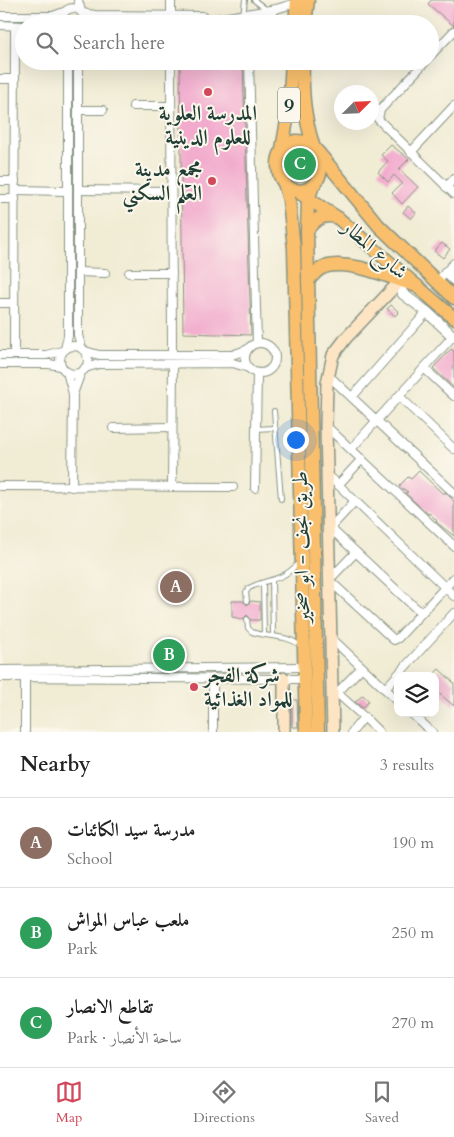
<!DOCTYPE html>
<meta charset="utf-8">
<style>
body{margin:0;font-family:Cardo,Amiri,serif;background:#f6f6f6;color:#222}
.controls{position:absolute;right:15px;bottom:15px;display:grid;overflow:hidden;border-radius:10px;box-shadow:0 5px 20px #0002}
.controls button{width:45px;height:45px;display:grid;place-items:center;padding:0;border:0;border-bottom:1px solid #e0e0e0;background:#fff;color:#222;font:25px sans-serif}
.compass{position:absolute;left:334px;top:85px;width:45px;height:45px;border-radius:50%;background:#fff;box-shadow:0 5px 20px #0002;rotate:66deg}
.you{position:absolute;left:295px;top:439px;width:18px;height:18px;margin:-12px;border:4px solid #fff;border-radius:50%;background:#1a73e8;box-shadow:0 0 0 8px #1a73e833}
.badge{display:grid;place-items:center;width:32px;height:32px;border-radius:50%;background:#d1495b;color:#fff;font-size:16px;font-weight:700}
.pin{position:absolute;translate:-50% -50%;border:2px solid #fff;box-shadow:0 1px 5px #0006}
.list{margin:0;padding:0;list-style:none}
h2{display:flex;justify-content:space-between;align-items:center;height:65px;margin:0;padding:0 20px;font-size:21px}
h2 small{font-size:16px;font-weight:400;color:#767676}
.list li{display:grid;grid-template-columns:32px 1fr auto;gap:15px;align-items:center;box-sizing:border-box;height:90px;padding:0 20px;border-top:1px solid #e0e0e0}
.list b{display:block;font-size:19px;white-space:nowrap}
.list p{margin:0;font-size:16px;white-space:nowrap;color:#767676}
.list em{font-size:16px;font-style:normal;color:#767676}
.icon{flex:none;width:28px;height:28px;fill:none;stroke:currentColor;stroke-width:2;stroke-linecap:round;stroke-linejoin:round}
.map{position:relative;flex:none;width:454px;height:732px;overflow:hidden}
.search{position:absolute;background:#fff;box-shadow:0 5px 20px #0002;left:15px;right:15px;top:15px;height:55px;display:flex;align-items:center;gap:12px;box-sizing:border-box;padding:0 18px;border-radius:28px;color:#767676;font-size:19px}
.sheet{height:335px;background:#fff}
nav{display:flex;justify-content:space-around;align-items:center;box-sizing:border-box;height:70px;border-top:1px solid #e0e0e0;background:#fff;font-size:14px;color:#767676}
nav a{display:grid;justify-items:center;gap:2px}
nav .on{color:#d1495b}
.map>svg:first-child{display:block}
.green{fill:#b1d984;stroke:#688b5c}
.building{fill:#f2abcd}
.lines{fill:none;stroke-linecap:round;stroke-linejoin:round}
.service-casing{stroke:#889484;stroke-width:6}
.minor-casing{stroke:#889484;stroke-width:10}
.tertiary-casing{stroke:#889484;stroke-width:12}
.secondary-casing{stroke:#889484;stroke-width:14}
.primary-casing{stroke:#889484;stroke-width:15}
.trunk-casing{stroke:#889484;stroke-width:15}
.service{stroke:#fff;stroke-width:4}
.minor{stroke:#fff;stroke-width:8}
.tertiary{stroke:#fff;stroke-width:10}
.secondary{stroke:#fde5c4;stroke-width:11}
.primary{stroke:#f9bf6c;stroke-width:12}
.trunk{stroke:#f9bf6c;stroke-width:12}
.poi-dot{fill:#d1495b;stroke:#fbf7ec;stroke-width:2}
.labels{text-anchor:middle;stroke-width:4;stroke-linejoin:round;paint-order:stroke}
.shield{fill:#fbf7ec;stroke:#61756b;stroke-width:1}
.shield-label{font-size:20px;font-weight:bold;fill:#1f3d34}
.poi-label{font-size:21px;font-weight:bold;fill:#1f3d34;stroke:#fbf7ec}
.street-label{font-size:21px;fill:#1f3d34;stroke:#fbf7ec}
</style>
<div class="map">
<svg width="454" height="732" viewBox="0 0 454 732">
<rect width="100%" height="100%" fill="#fbf7ec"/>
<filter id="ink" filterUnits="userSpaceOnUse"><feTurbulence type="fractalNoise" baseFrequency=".02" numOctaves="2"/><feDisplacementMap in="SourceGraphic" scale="10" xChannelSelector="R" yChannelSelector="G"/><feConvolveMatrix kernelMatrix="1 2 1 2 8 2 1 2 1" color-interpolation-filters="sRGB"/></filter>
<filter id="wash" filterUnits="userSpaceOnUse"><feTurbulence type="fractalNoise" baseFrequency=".0096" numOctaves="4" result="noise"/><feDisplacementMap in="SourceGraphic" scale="20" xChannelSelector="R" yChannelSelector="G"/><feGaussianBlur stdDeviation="1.12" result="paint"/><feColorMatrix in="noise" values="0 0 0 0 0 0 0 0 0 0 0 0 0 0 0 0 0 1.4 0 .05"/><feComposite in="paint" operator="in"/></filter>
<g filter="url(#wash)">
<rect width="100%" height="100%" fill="#f1ecd4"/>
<path class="green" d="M296 147 307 149C320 162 316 190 293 181 283 171 282 155 296 147Z"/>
<g id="blocks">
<g class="building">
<path d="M431 0H454V26L428 4Z"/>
<path d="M180 61H243L251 335 183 333Z"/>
<path d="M391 145 409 159 399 169 418 187 402 204 392 193 402 183 394 175 388 182 378 172 388 161 381 155Z"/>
<path d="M408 206 416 213 411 219 403 212Z"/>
<path d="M442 243 450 249 443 258 434 251Z"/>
<path d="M391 305 399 312 395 316 387 309Z"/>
<path d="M451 349 454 351V388L433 368Z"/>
<path d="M419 471 443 494 445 492 454 501V536L436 522 437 521 429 513 428 514 405 493 408 492 399 486 408 477 411 479Z"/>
<path d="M232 601H243L247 605 251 601 260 602V620H251L247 615 243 619 232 617Z"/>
<path d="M439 669 454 683V706L435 690V673Z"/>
<path d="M363 695 369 701 363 708 355 702Z"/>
<path d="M292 700H297L298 727H292Z"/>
</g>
</g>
</g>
<g filter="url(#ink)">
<use href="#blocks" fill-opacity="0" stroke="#889484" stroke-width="1"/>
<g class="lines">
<g class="service-casing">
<g id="service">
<path d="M254 0 267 10"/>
<path d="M243 15 245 0"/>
<path d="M274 411 281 499"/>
<path d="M255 429 275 428"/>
<path d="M272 581 273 635"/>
<path d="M263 583 264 634"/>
<path d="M247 601 246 592 249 588C268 578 283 582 299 562"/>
<path d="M247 619 248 628 252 632C268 638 285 634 300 645"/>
</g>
</g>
<g class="minor-casing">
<g id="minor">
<path d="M78 0 81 11"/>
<path d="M82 13 95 15 202 16 210 20"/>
<path d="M0 16H53L64 12"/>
<path d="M171 16V0"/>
<path d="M61 24C60 3 86 3 85 24"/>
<path d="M207 24 210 20 276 9 296 3"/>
<path d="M261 24 276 9"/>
<path d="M0 25 24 26"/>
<path d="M430 56 454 31"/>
<path d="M78 61V335L82 349"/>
<path d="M171 61 172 355"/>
<path d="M249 61 257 343"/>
<path d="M426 61 380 110 378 119 454 194"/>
<path d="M0 79H15"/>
<path d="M133 106H171"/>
<path d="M78 110H103"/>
<path d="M411 152 454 106"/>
<path d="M0 181H15"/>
<path d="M446 187 454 179"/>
<path d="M15 190 68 191"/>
<path d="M78 190 171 191"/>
<path d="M0 199H15"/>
<path d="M78 272 105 273"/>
<path d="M129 273H172"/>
<path d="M437 282 454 263"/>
<path d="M0 303H14"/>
<circle cx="260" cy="358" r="15"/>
<circle cx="74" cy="360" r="14"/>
<path d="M65 349 68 336V61"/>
<path d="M85 351 99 355H232L246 350"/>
<path d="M0 355H46L62 351"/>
<path d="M14 355 15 26"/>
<path d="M0 364H49L61 366"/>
<path d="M85 368 99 364 233 363 249 368"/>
<path d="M424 368 454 396"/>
<path d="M67 372 73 394 72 487"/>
<path d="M329 376 454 493"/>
<path d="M73 394 81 372"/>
<path d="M399 396 454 449"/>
<path d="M352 397 427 312"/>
<path d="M326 426 454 546"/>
<path d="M113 428 172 427"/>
<path d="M351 449 453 336"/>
<path d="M327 474 454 596"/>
<path d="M338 485 362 459"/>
<path d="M0 486 233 487"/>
<path d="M172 487 173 364"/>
<path d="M255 488 257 373"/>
<path d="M328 526 421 613"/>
<path d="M330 528 355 501"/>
<path d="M355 553 329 580 394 640 398 638 454 578"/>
<path d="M330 637 398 701"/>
<path d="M0 670 304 667"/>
<path d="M25 676V732"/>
<path d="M0 677 305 679"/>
<path d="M385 689 454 613"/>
<path d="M411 713 432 732"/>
<path d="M364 717 379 732"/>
<path d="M213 732V678"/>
<path d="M352 732 364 717 337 693 362 667"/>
</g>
</g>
<g class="tertiary-casing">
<g id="tertiary">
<path d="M446 272 454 280"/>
<path d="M402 281 401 290 403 294 427 312 454 337"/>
</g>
</g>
<g class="secondary-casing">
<g id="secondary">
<path d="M284 732V678"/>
<path d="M333 732 326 426 327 383 333 355 346 338 400 281"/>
</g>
</g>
<g class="primary-casing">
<g id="primary">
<path d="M318 152 379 226 454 298"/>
<path d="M301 194 338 218 454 318"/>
</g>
</g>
<g class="trunk-casing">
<g id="trunk">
<path d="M295 24 297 0"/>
<path d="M305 24 308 0"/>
<path d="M303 61C302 92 304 115 313 145"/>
<path d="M295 141C328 139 328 185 304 190 276 196 267 149 295 141Z"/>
<path d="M282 149 289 109 292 61"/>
<path d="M284 183 289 200 294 249 306 732"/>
<path d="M313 185 308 201 307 231 318 732"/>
<path d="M307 231C314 219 324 212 338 218"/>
<path d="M308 281C312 276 316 271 322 268 346 257 393 279 417 286"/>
</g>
</g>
<use href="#service" class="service"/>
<use href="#minor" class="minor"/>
<use href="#tertiary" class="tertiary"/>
<use href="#secondary" class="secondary"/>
<use href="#primary" class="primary"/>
<use href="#trunk" class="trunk"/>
</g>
</g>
<g class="poi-dot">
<circle cx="208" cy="92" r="5"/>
<circle cx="212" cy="181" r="5"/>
<circle cx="194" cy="687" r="5"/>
</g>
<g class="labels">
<rect class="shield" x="278" y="87.5" width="22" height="35" rx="4"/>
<g class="shield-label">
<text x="289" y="112">9</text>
</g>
<g class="poi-label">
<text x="208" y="120">المدرسة العلوية<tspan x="208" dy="24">للعلوم الدينية</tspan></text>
<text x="202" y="176" text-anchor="end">مجمع مدينة<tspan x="202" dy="24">العلم السكني</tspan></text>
<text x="204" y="682" text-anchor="start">شركة الفجر<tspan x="204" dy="24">للمواد الغذائية</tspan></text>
</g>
<g class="street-label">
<text transform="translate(375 249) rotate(41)" y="7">شارع المطار</text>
<text transform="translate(301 547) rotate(-91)" y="7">طريق نجف - ابو صخير</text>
</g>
</g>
</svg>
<div class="controls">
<button><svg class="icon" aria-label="layers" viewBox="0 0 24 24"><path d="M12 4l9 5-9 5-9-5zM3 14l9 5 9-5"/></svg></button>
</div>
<svg class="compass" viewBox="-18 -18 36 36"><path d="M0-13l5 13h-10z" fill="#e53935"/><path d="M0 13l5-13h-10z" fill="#767676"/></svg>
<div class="you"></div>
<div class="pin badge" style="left:176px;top:587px;background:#8d6e63">A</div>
<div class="pin badge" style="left:169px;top:655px;background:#2e9e5b">B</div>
<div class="pin badge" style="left:300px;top:164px;background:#2e9e5b">C</div>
<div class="search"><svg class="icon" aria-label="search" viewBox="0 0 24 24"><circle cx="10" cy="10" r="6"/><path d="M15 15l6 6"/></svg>Search here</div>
</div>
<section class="sheet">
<h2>Nearby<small>3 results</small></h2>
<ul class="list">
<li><span class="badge" style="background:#8d6e63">A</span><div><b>مدرسة سيد الكائنات</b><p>School</p></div><em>190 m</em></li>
<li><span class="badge" style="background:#2e9e5b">B</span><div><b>ملعب عباس المواش</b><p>Park</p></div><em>250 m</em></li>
<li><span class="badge" style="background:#2e9e5b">C</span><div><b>تقاطع الانصار</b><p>Park · ساحة الأنصار</p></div><em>270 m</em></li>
</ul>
</section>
<nav>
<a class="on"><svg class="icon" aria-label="map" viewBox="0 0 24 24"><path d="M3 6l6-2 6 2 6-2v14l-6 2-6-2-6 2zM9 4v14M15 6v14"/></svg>Map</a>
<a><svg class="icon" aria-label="directions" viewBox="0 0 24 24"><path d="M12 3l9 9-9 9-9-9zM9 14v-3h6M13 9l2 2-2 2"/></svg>Directions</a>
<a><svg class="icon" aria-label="saved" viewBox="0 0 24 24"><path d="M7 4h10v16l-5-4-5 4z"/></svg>Saved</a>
</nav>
